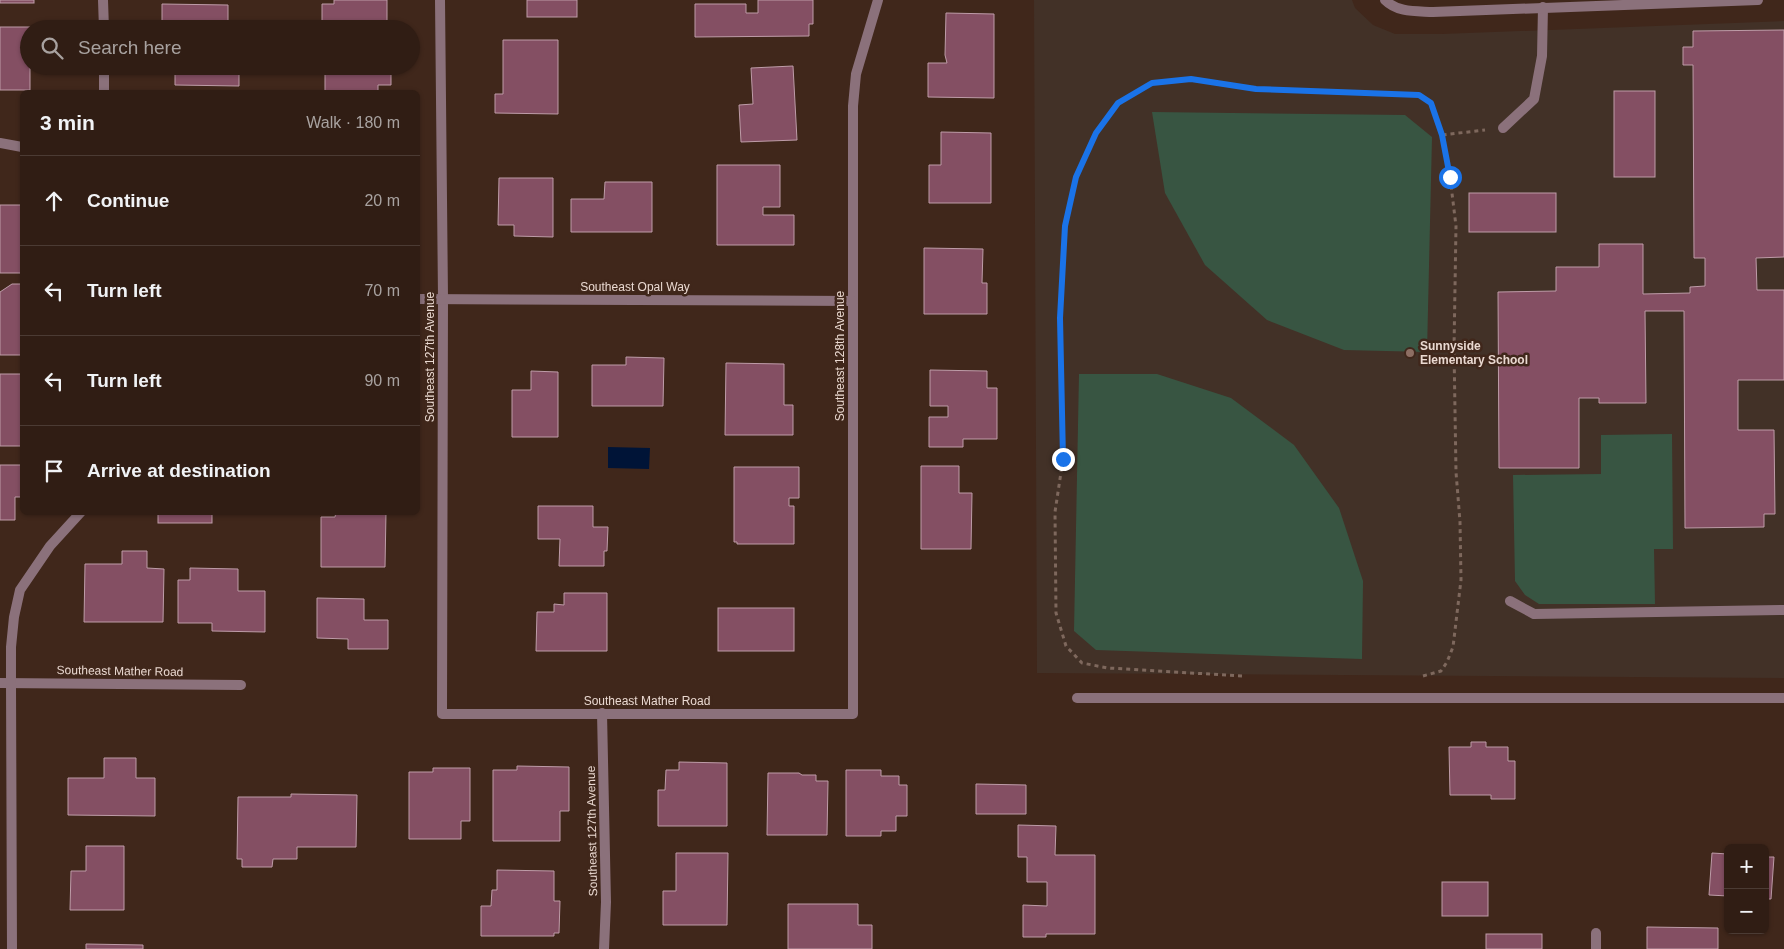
<!DOCTYPE html>
<meta charset="utf-8">
<style>
body{margin:0;font-family:Arial,sans-serif;background:#3c2a22;color:#f1f3f6}
.controls{position:absolute;right:15px;bottom:15px;display:grid;overflow:hidden;border-radius:8px;box-shadow:0 1px 4px #0004}
.controls button{width:45px;height:45px;display:grid;place-items:center;padding:0;border:0;border-bottom:1px solid #4b3b34;background:#301d14;color:#f1f3f6;font:25px sans-serif}
.stop{position:absolute;width:15px;height:15px;margin:-11px;border:4px solid #1a73e8;border-radius:50%;background:#fff}
.stop.end{background:#1a73e8;border-color:#fff;box-shadow:0 1px 5px #0008}
.list{margin:0;padding:0;list-style:none}
h2{display:flex;justify-content:space-between;align-items:center;height:65px;margin:0;padding:0 20px;font-size:21px}
h2 small{font-size:16px;font-weight:400;color:#a8a2a0}
.list li{display:grid;grid-template-columns:32px 1fr auto;gap:15px;align-items:center;box-sizing:border-box;height:90px;padding:0 20px;border-top:1px solid #4b3b34}
.list b{display:block;font-size:19px;white-space:nowrap}
.list em{font-size:16px;font-style:normal;color:#a8a2a0}
.icon{flex:none;width:28px;height:28px;fill:none;stroke:currentColor;stroke-width:2;stroke-linecap:round;stroke-linejoin:round}
.map{position:relative;flex:none;width:1784px;height:949px;overflow:hidden}
.search{position:absolute;background:#301d14;box-shadow:0 1px 4px #0004;left:20px;top:20px;width:400px;height:55px;display:flex;align-items:center;gap:12px;box-sizing:border-box;padding:0 18px;border-radius:28px;color:#a8a2a0;font-size:19px}
.panel{position:absolute;background:#301d14;box-shadow:0 1px 4px #0004;left:20px;top:90px;width:400px;height:425px;border-radius:8px}
.map>svg:first-child{display:block}
.education{fill:#423127}
.green{fill:#385542}
.water{fill:#001437}
.building{fill:#844f63;stroke:#be9ca8}
.lines{fill:none;stroke-linecap:round;stroke-linejoin:round}
.path{stroke:#7e685d;stroke-width:3;stroke-dasharray:4 4;stroke-linecap:butt}
.service{stroke:#8b717b;stroke-width:10}
.minor{stroke:#8b717b;stroke-width:10}
.route{stroke:#1a73e8;stroke-width:6}
.education-dot{fill:#8d6e63;stroke:#40271b;stroke-width:2}
.labels{text-anchor:middle;stroke-width:5;stroke-linejoin:round;paint-order:stroke}
.street-label{font-size:12px;fill:#ead9d1;stroke:#40271b}
.poi-label{font-size:12px;font-weight:bold;fill:#ead9d1;stroke:#40271b;text-anchor:start}
</style>
<div class="map">
<svg width="1784" height="949" viewBox="0 0 1784 949">
<rect width="100%" height="100%" fill="#40271b"/>
<path class="education" d="M1034 0H1352L1355 8 1373 25 1395 34H1442L1784 21V678L1037 673Z"/>
<g class="green">
<path d="M1152 112 1405 115 1432 137 1427 352 1344 350 1267 320 1205 265 1165 193Z"/>
<path d="M1079 374H1157L1231 398 1294 445 1339 508 1363 581 1362 659 1096 650 1074 631Z"/>
<path d="M1672 434 1673 549H1654L1655 604H1539L1525 595 1515 581 1513 475 1601 474V435Z"/>
</g>
<path class="water" d="M608 447 650 448 649 469 608 468Z"/>
<g class="building">
<rect x="0" y="0" width="34" height="3"/>
<path d="M334 0H387V25H322V4H334Z"/>
<rect x="527" y="0" width="50" height="17"/>
<path d="M758 0H813V24H809V36L695 37V4H746V13H758Z"/>
<path d="M162 4 228 5V29H162Z"/>
<path d="M946 13 994 14V98L928 97V63H947L945 55Z"/>
<path d="M0 27H49V29H29V66H54L30 67V90H0Z"/>
<path d="M1784 30V257L1756 258 1757 290H1784V380H1738V430H1774L1775 514H1764V527L1685 528 1684 311H1645L1646 403H1599V398H1579V468H1499L1498 292 1556 291V267H1599V244H1643V294L1690 293V287L1705 286V258H1694L1693 65H1683V47H1693V31Z"/>
<path d="M503 40H558V114L495 113V94H503Z"/>
<path d="M175 66H239V86L175 85Z"/>
<path d="M325 66H391V85H378V92H325Z"/>
<path d="M793 66 797 140 741 142 739 105 753 104 751 68Z"/>
<rect x="1614" y="91" width="41" height="86"/>
<path d="M941 132 991 133V203H929V165H941Z"/>
<path d="M717 165H780V207H763V215H794V245H717Z"/>
<path d="M499 178H553V237L514 236V225H498Z"/>
<path d="M605 182H652V232H571V199H604Z"/>
<rect x="1469" y="193" width="87" height="39"/>
<rect x="0" y="205" width="22" height="68"/>
<path d="M924 248 983 249 982 283H987V314H924Z"/>
<path d="M12 284H22V355H0V292Z"/>
<path d="M626 357 664 358 663 406H592V365H626Z"/>
<path d="M726 363 784 364V405H793V435H725Z"/>
<path d="M930 370 987 371V388H997V439H963V447H929V417H948V406H930Z"/>
<path d="M531 371 558 372V437H512V390H531Z"/>
<rect x="0" y="374" width="22" height="72"/>
<path d="M0 465H22V497H15V520H0Z"/>
<path d="M921 466H959V493H972L971 549H921Z"/>
<path d="M734 467H799V498H789V506H794V544H737V542H734Z"/>
<path d="M538 506H593V527H608L607 551H604V566H559L560 539H538Z"/>
<rect x="158" y="512" width="54" height="11"/>
<path d="M336 512H386L385 567H321V517H335Z"/>
<path d="M122 551H147V568L164 569 163 622H84L85 564H122Z"/>
<path d="M190 568 238 569V591H265V632L212 631V623H178V580H190Z"/>
<path d="M564 593H607V651H536L537 612H554V604L564 605Z"/>
<path d="M317 598 364 599V620H388V649H348V639L317 638Z"/>
<rect x="718" y="608" width="76" height="43"/>
<path d="M1471 742H1486V747H1508V761H1515V799H1491V795H1450L1449 747H1471Z"/>
<path d="M104 758H136V778H155V816L68 815V778H104Z"/>
<path d="M679 762 727 763V826H658V790H665L666 770H679Z"/>
<path d="M517 766 569 767V811H560V841H493V770H517Z"/>
<path d="M433 768H470V821H461V839H409V772H433Z"/>
<path d="M846 770H881V776H899V785H907V816H896V831H881V836H846Z"/>
<path d="M768 773H799L802 775H816V781H828L827 835H767Z"/>
<path d="M976 784 1026 785V814H976Z"/>
<path d="M291 794 357 795 356 847H297V859H273L272 867H242V859H237L238 797H291Z"/>
<path d="M1018 825 1056 826 1055 855H1095V934H1046V937H1023V905L1047 906V882H1027V857H1018Z"/>
<path d="M86 846H124V910H70L71 871H86Z"/>
<path d="M676 853H728L727 925H663V891H676Z"/>
<path d="M1712 853 1728 854V896L1709 895Z"/>
<path d="M1765 857H1774L1771 899H1765Z"/>
<path d="M497 870 554 871V901H560L559 933H554V936H481V906H491L492 890H497Z"/>
<rect x="1442" y="882" width="46" height="34"/>
<path d="M788 904H858V925H872V949H788Z"/>
<path d="M1647 927 1718 928V949H1647Z"/>
<rect x="1486" y="934" width="56" height="15"/>
<path d="M86 944 143 945V949H86Z"/>
</g>
<g class="lines">
<g class="path">
<path d="M1242 676 1108 668 1082 663 1066 646 1056 613 1055 512 1063 459 1060 318 1065 226 1076 177 1096 133 1118 103 1152 83 1191 79 1256 89 1419 95 1431 103 1442 135"/>
<path d="M1423 676 1441 671 1447 662 1453 647 1461 580 1460 522 1456 472 1454 349 1456 226 1450 177 1442 135 1485 130"/>
</g>
<g class="service">
<path d="M1503 128 1534 99 1542 56 1543 7"/>
<path d="M1510 601 1534 614 1784 610"/>
<path d="M1077 698H1784"/>
</g>
<g class="minor">
<path d="M103 0 104 29"/>
<path d="M440 0 443 298 442 714H853V106L856 74 878 0"/>
<path d="M1385 0C1398 13 1416 11 1433 12L1758 0"/>
<path d="M104 66V92"/>
<path d="M0 143 22 147"/>
<path d="M418 299 853 301"/>
<path d="M0 683 241 685"/>
<path d="M602 713 606 902 604 949"/>
<path d="M12 949 11 683V647L14 617 20 590 50 546 81 512"/>
<path d="M1596 949V933"/>
</g>
</g>
<g class="lines">
<path class="route" d="M1063 459 1060 318 1065 226 1076 177 1096 133 1118 103 1152 83 1191 79 1256 89 1419 95 1431 103 1442 135 1450 177"/>
</g>
<circle class="education-dot" cx="1410" cy="353" r="5"/>
<g class="labels">
<g class="street-label">
<text x="635" y="291">Southeast Opal Way</text>
<text transform="translate(840 356) rotate(-90)" y="4">Southeast 128th Avenue</text>
<text transform="translate(430 357) rotate(-90)" y="4">Southeast 127th Avenue</text>
<text transform="translate(120 671) rotate(1)" y="4">Southeast Mather Road</text>
<text x="647" y="705">Southeast Mather Road</text>
<text transform="translate(592 831) rotate(-91)" y="4">Southeast 127th Avenue</text>
</g>
<g class="poi-label">
<text x="1420" y="350">Sunnyside<tspan x="1420" dy="14">Elementary School</tspan></text>
</g>
</g>
</svg>
<div class="controls">
<button>+</button>
<button>−</button>
</div>
<div class="stop" style="left:1450px;top:177px"></div>
<div class="stop end" style="left:1063px;top:459px"></div>
<div class="search"><svg class="icon" aria-label="search" viewBox="0 0 24 24"><circle cx="10" cy="10" r="6"/><path d="M15 15l6 6"/></svg>Search here</div>
<section class="panel">
<h2>3 min<small>Walk · 180 m</small></h2>
<ul class="list">
<li><svg class="icon" aria-label="ahead" viewBox="0 0 24 24"><path d="M12 20V5M6 11l6-6 6 6"/></svg><div><b>Continue</b></div><em>20 m</em></li>
<li><svg class="icon" aria-label="left" viewBox="0 0 24 24"><path d="M17 20v-9H6M10 6l-5 5 5 5"/></svg><div><b>Turn left</b></div><em>70 m</em></li>
<li><svg class="icon" aria-label="left" viewBox="0 0 24 24"><path d="M17 20v-9H6M10 6l-5 5 5 5"/></svg><div><b>Turn left</b></div><em>90 m</em></li>
<li><svg class="icon" aria-label="arrive" viewBox="0 0 24 24"><path d="M6 21V4h12l-3 4 3 4H6"/></svg><div><b>Arrive at destination</b></div></li>
</ul>
</section>
</div>
